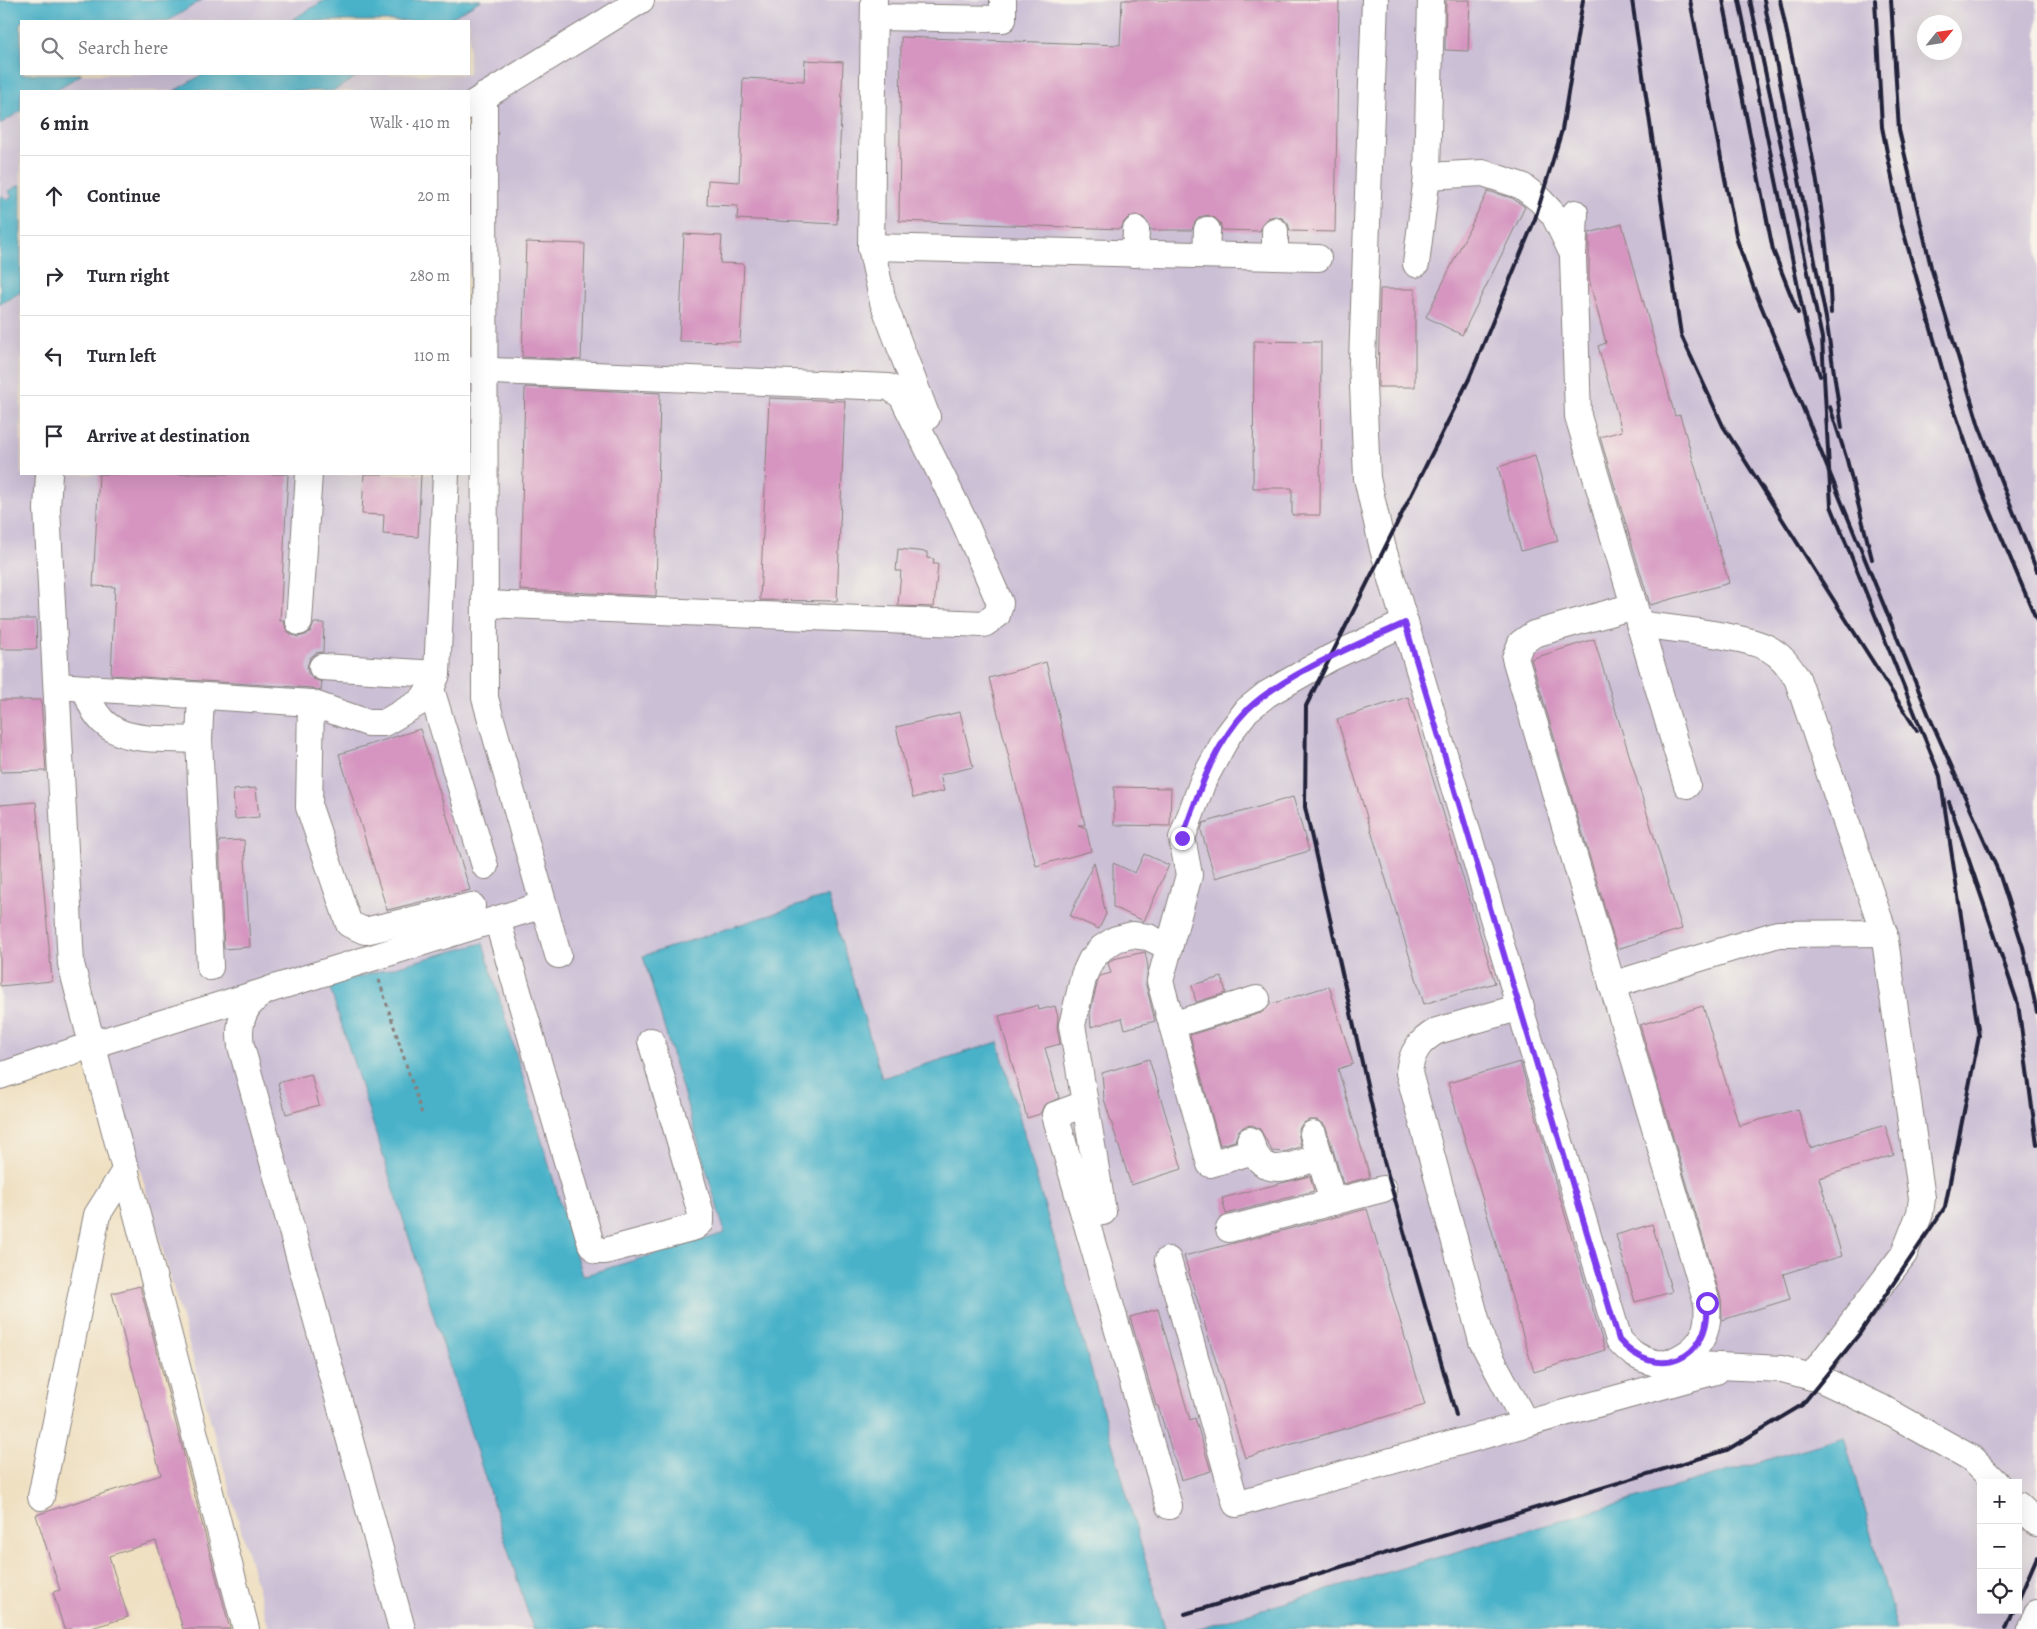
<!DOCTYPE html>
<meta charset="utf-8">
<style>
body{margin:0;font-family:Alegreya,serif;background:#f7f7f7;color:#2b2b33}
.controls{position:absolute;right:15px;bottom:15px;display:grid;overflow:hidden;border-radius:0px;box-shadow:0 5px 20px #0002}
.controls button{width:45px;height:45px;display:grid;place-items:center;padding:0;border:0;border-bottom:1px solid #e1e1e2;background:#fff;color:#2b2b33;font:25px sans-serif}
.compass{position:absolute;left:1917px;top:15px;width:45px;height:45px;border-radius:50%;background:#fff;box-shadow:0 5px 20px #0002;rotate:60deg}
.stop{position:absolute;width:15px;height:15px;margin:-11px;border:4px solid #7c3aed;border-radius:50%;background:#fff}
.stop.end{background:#7c3aed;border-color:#fff;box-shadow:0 1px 5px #0008}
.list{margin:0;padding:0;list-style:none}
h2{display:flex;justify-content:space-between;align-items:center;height:65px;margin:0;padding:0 20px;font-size:21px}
h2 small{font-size:16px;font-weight:400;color:#7c7c81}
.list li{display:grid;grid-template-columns:32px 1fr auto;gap:15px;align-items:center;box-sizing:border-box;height:80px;padding:0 20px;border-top:1px solid #e1e1e2}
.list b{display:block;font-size:19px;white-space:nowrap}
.list em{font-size:16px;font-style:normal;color:#7c7c81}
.icon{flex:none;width:28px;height:28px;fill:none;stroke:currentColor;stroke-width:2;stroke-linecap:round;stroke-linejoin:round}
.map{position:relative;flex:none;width:2037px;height:1629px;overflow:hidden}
.search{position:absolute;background:#fff;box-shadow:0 5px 20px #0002;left:20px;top:20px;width:450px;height:55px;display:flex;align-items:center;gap:12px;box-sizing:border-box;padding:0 18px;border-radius:0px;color:#7c7c81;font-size:19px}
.panel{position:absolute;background:#fff;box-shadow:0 5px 20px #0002;left:20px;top:90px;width:450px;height:385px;border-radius:0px}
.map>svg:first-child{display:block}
.industrial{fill:#cbbfd5;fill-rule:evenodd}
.water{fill:#4ab2c9;stroke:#366a82}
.building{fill:#d595c0}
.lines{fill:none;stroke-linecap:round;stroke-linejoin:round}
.minor-casing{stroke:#88817e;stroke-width:28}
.path{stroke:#88817e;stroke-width:3;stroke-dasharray:4 4;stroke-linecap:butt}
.minor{stroke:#fff;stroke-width:26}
.rail{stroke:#22223b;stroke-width:4}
.route{stroke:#7c3aed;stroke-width:6}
</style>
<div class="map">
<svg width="2037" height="1629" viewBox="0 0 2037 1629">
<rect width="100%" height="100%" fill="#f7f3e8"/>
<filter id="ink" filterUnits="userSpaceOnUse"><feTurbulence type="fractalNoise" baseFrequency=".02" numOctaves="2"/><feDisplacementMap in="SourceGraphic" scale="10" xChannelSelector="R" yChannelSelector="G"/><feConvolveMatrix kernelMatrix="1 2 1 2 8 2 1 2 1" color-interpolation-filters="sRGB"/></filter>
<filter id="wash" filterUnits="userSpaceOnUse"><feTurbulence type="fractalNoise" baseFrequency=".0096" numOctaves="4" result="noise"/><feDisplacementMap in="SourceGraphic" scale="20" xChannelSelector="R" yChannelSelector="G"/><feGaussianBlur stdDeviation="1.12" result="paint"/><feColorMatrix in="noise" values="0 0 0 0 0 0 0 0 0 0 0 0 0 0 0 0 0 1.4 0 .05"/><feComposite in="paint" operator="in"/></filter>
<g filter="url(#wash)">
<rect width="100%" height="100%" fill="#efe0c2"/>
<path class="industrial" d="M0 0H2037V1629H1897L1844 1437 1196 1629H1165L998 1043 882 1078 828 896 643 957 725 1233 581 1277 483 943 329 985 533 1629H269L109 1059 0 1090V304L21 292V474H469V91H21V279L0 244ZM21 21H469V74H21ZM1924 22H1954V52H1924ZM1981 1483H2018V1610H1981Z"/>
<g class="water">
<path d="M0 0H202L168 21H21V74H82L54 91H21V111L0 124Z"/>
<path d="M325 0H481L446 21H290Z"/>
<path d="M203 74H361L333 91H174Z"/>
<path d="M21 184V292L0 304V197L3 196 7 200 12 197 9 191Z"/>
<path d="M828 896 882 1078 998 1042 1165 1629H533L329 985 483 943 582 1276 725 1233 643 956Z"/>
<path d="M1844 1437 1897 1629H1196Z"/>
</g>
<g id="blocks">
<g class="building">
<path d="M1122 0H1339L1335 232 1290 231 1288 223 1282 218 1275 216 1267 218 1262 224 1260 231 1222 230 1220 223 1215 218 1207 215 1200 217 1195 222 1192 230H1151L1144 218 1136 215 1129 217 1124 222 1121 229 899 221 901 37 1120 45Z"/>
<path d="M1446 0H1470L1468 51 1445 50Z"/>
<path d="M805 60 843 62 837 224 737 219 738 206 707 205 708 180 739 182 743 78 804 81Z"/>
<path d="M1488 191 1512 198 1525 207 1462 335 1426 317Z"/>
<path d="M1622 224 1675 416 1680 415 1729 583 1650 605 1600 437 1622 431 1598 346 1606 343 1589 279V233Z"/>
<path d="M684 234 722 236 720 263 744 264 740 342 679 341Z"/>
<path d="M526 242 585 244 581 360 522 357Z"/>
<path d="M1380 289H1415V387H1378Z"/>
<path d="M1254 341 1321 342 1320 515H1292V488H1253Z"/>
<path d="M525 387 660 393 656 596 520 590Z"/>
<path d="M769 398 845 401 837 601 760 600Z"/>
<path d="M1535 456 1558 541 1521 551 1498 467Z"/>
<path d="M99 474H288L280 621H284L286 629 290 634 298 637 306 635 311 631 314 623H324L323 652 316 653 310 658 307 667 308 673 313 679 322 682 321 691 312 688 111 675 115 587 93 586Z"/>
<path d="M364 474H421L418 537 383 534 384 515 362 514Z"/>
<path d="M898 549 927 552V558L934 559 933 564H938L934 607 898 606 901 571H896Z"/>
<path d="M0 619H36L37 649H0Z"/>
<path d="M1594 639 1682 929 1617 949 1531 659Z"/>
<path d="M1046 662 1085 825H1078L1086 828 1091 851 1036 866 989 678Z"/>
<path d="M1408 697 1495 983 1424 1004 1337 719Z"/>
<path d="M0 700H41L46 771 0 772Z"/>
<path d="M960 712 973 767 940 775 944 791 913 798 896 727Z"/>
<path d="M420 729 470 890 387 910 339 754Z"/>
<path d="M1114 787 1171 788 1170 826 1114 825Z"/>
<path d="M256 788 259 817 235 819 233 790Z"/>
<path d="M1293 797 1309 851 1215 878 1201 830 1203 823Z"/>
<path d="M36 802 52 981 0 986V805Z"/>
<path d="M244 840 250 947 224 949 219 841Z"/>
<path d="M1144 854 1169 865 1144 921 1113 907V863L1135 873Z"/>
<path d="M1094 862 1106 914 1099 929 1070 916Z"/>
<path d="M1145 952 1148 967 1146 985 1155 1021 1125 1029 1122 1018 1091 1027 1090 1013 1098 980 1100 976 1111 973 1108 963 1113 959Z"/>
<path d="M1222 977 1226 993 1196 1002 1192 985Z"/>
<path d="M1329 986 1353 1064 1338 1069 1370 1177 1343 1184 1327 1130 1324 1124 1317 1120H1309L1302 1124 1298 1131 1301 1147 1284 1152 1272 1151 1260 1129 1252 1125 1245 1126 1239 1130 1235 1141 1220 1145 1190 1035 1261 1013 1271 1004Z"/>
<path d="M1038 1005 1039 1010 1055 1006 1058 1017 1057 1027 1060 1044 1045 1048 1059 1098 1044 1105 1040 1114 1027 1118 999 1016Z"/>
<path d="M1703 1006 1739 1126 1798 1109 1810 1148 1885 1125 1894 1155 1819 1178 1842 1256 1783 1274 1790 1299 1722 1320 1721 1299 1640 1025Z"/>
<path d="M1149 1059 1182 1169 1131 1185 1104 1099 1102 1073Z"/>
<path d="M1520 1062 1605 1350 1534 1372 1448 1083Z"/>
<path d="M311 1074 319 1105 286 1114 278 1083Z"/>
<path d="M1310 1176 1314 1191 1226 1214 1222 1198Z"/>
<path d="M1367 1209 1425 1405 1245 1458 1184 1256Z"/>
<path d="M1652 1224 1672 1292 1635 1302 1616 1235Z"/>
<path d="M140 1286 203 1527 230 1629H183L156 1541 109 1556 128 1617 88 1629H64L53 1592 60 1590 36 1515 161 1475 112 1293Z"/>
<path d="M1158 1309 1190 1420 1195 1418 1211 1471 1181 1480 1158 1406H1156L1130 1317Z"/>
</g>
</g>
</g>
<g filter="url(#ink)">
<use href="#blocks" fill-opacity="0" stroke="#88817e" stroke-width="1"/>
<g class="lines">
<g class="minor-casing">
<g id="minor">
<path d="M874 0 871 247 883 302 927 417"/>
<path d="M1375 0 1362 362 1367 478 1383 549 1619 1340C1630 1353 1639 1359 1656 1363L1782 1369 1823 1380 1882 1408 1971 1458 1996 1483"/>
<path d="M874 17 1003 19V0"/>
<path d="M484 96 485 698 558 955"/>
<path d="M469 106 641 0"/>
<path d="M1427 176 1483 173 1522 186 1540 200 1554 215 1571 250"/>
<path d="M1575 213 1573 257 1578 416 1687 785"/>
<path d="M871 247 1318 258"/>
<path d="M1135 254 1136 230"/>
<path d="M1206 255 1207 230"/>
<path d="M1275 257V231"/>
<path d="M1416 264 1427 176 1431 0"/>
<path d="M469 370 889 387 902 396 963 519 1000 603 997 615 984 624 485 604"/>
<path d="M49 474 47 509 71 964 246 1629"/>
<path d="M1634 606 1534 634 1521 643 1515 658 1707 1303C1710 1334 1700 1350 1671 1362"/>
<path d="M299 622 309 474"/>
<path d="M1639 624C1669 629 1749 635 1771 650 1783 657 1789 667 1797 678L1884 933 1922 1198 1920 1213 1904 1254 1811 1377"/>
<path d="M322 667 437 674"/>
<path d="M57 686 311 703 368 723H384L420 702 431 689 437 674 446 474"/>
<path d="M86 688C99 748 150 737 199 740"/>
<path d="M431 689 485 866"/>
<path d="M201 696 199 740 210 967"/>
<path d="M311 703 309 807 349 924 365 931 472 906"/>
<path d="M497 919 591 1244 597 1251H605L695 1227 701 1222V1214L651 1041"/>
<path d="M1612 985 1778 934 1884 933"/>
<path d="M1521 1007 1437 1031C1419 1041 1411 1053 1409 1073L1482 1341 1526 1424"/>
<path d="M1172 1025 1257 999"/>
<path d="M0 1076 94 1044 263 992"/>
<path d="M1085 1104 1055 1115 1169 1506"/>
<path d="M1313 1134 1333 1202"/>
<path d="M1250 1140C1262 1183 1288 1166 1320 1157"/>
<path d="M1253 1151 1210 1164 1160 981 1189 875 1182 838 1203 781 1228 735 1247 710 1267 694 1330 658 1405 623"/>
<path d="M1103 1212 1072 1025 1084 975 1091 960 1102 948 1116 939 1132 935 1148 937 1169 947"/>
<path d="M1229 1229 1383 1189"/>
<path d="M1168 1260 1236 1504 1716 1371"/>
<path d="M41 1497 97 1215 126 1169"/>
<path d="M2018 1505 2037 1523"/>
<path d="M402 1629 241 1046C237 1020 245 1002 268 990L543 905"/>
<path d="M2031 1629 2037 1613"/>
</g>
</g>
<path class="path" d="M379 980 422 1114"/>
<use href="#minor" class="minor"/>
<g class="rail">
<path d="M1632 0 1681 335 1723 426 1917 731"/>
<path d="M1690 0 1737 240 1753 286 1930 718 1999 873 2023 947 2037 1012"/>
<path d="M1723 0 1773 250 1798 313"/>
<path d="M1739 0 1808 336 1820 376"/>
<path d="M1764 0 1826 318 1842 428"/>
<path d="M1780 0C1801 103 1828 208 1831 313"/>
<path d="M1875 0 1882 127 1901 223 1952 403 1982 491 2037 621"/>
<path d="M1891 0 1899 130 1931 267 1979 426 2037 571"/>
<path d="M1830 407 1847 460 1872 559"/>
<path d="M1949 802 2018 1004 2037 1144"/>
<path d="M1456 1415 1384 1161 1305 807 1306 706 1469 379 1535 219 1562 130 1583 0"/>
<path d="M2018 1601 2037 1557"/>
<path d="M1185 1614 1727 1450 1802 1405 1860 1333 1945 1207 1979 1036 1940 776 1831 506 1822 338 1750 0"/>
<path d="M2006 1629 2014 1610"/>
</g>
</g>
</g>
<g class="lines" filter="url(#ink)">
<path class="route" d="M1182 838C1198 794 1214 743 1248 709 1286 673 1357 645 1405 623L1619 1340C1656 1383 1712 1360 1707 1303"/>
</g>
</svg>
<div class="controls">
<button>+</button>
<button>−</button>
<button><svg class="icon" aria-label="locate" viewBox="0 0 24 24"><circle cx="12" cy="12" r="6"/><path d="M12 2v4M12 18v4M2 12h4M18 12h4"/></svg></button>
</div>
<svg class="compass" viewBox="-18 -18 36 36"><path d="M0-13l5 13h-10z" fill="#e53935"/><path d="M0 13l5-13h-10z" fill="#7c7c81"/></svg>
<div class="stop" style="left:1707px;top:1303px"></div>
<div class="stop end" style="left:1182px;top:838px"></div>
<div class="search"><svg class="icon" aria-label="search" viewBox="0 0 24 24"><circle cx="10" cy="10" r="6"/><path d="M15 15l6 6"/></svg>Search here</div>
<section class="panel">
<h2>6 min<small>Walk · 410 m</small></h2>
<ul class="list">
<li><svg class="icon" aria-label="ahead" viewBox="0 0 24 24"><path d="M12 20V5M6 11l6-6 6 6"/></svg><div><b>Continue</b></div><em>20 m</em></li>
<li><svg class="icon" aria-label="right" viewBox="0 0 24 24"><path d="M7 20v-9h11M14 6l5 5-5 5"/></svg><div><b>Turn right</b></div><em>280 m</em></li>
<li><svg class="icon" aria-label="left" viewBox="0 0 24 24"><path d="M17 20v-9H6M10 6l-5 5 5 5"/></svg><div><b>Turn left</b></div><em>110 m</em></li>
<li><svg class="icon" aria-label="arrive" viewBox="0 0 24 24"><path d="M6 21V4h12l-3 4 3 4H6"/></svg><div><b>Arrive at destination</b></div></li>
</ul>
</section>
</div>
